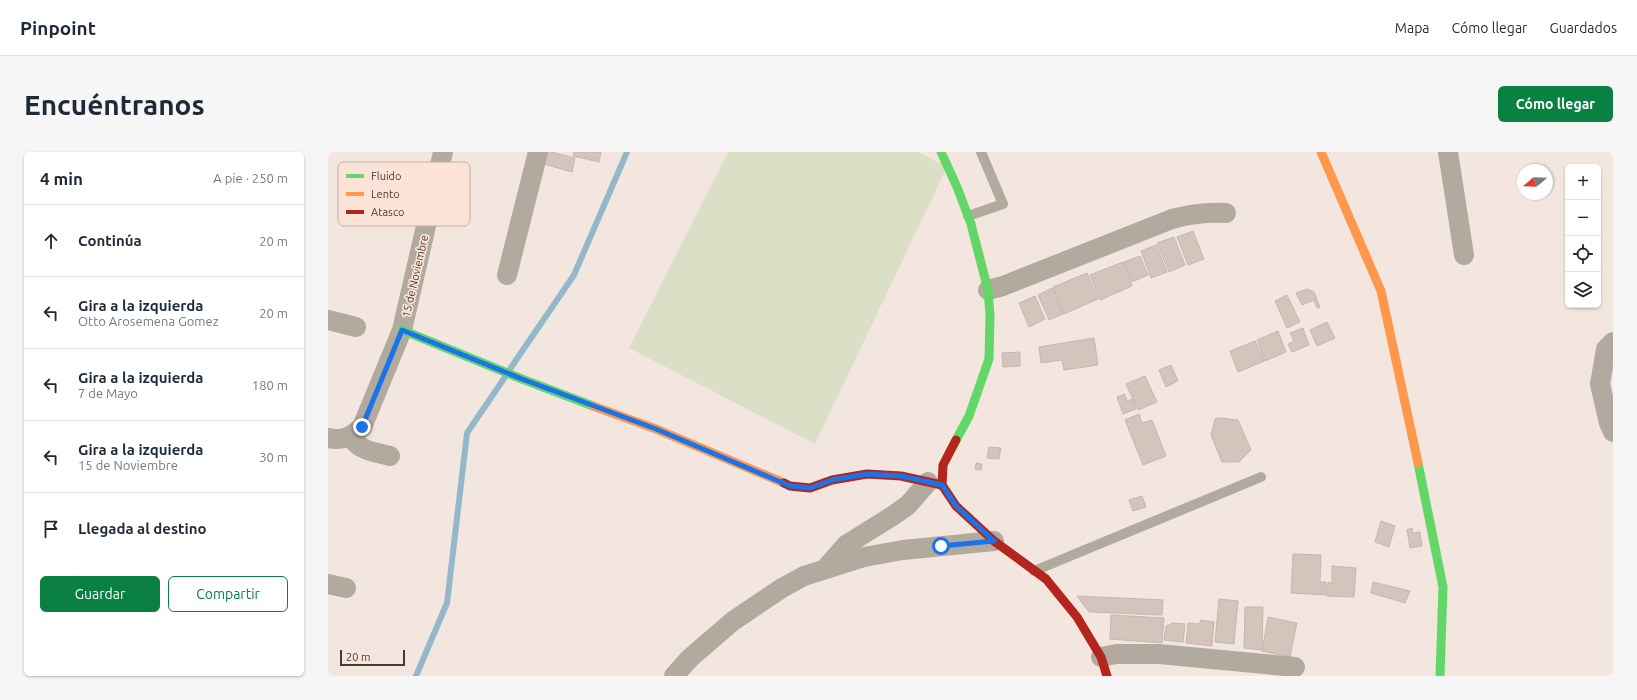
<!DOCTYPE html>
<html lang="es">
<meta charset="utf-8">
<style>
body{margin:0;font-family:Ubuntu,sans-serif;background:#f6f6f7;color:#1f2937}
.controls{position:absolute;right:12px;top:12px;display:grid;overflow:hidden;border-radius:6px;box-shadow:0 1px 3px #0004}
.controls button{width:36px;height:36px;display:grid;place-items:center;padding:0;border:0;border-bottom:1px solid #e0e1e3;background:#fff;color:#1f2937;font:20px sans-serif}
.compass{position:absolute;left:1189px;top:12px;width:36px;height:36px;border-radius:50%;background:#fff;box-shadow:0 1px 3px #0004;rotate:251deg}
.scale{position:absolute;left:12px;bottom:10px;width:65px;box-sizing:border-box;padding-left:4px;border:2px solid #463a34;border-top:0;font-size:11px;line-height:14px;white-space:nowrap;color:#463a34;-webkit-text-stroke:3px #fbe4d7;paint-order:stroke}
.stop{position:absolute;width:12px;height:12px;margin:-9px;border:3px solid #1a73e8;border-radius:50%;background:#fff}
.stop.end{background:#1a73e8;border-color:#fff;box-shadow:0 1px 4px #0008}
.list{margin:0;padding:0;list-style:none}
h2{display:flex;justify-content:space-between;align-items:center;height:52px;margin:0;padding:0 16px;font-size:17px}
h2 small{font-size:13px;font-weight:400;color:#747a83}
.list li{display:grid;grid-template-columns:26px 1fr auto;gap:12px;align-items:center;box-sizing:border-box;height:72px;padding:0 16px;border-top:1px solid #e0e1e3}
.list b{display:block;font-size:15px;white-space:nowrap}
.list p{margin:0;font-size:13px;white-space:nowrap;color:#747a83}
.list em{font-size:13px;font-style:normal;color:#747a83}
.actions{display:flex;gap:8px;padding:12px 16px}
.actions a{flex:1;padding:9px 0;border:1px solid #0b8043;border-radius:6px;text-align:center;font-size:14px;color:#0b8043}
.actions .main{background:#0b8043;color:#fff}
.icon{flex:none;width:22px;height:22px;fill:none;stroke:currentColor;stroke-width:2;stroke-linecap:round;stroke-linejoin:round}
.map{position:relative;flex:none;width:1285px;height:524px;overflow:hidden;border-radius:6px}
header{display:flex;align-items:center;gap:24px;box-sizing:border-box;height:56px;padding:0 20px;background:#fff;border-bottom:1px solid #e0e1e3}
header strong{font-size:19px}
nav{display:flex;gap:22px;margin-inline-start:auto;font-size:14px}
.intro{display:flex;align-items:center;justify-content:space-between;box-sizing:border-box;height:96px;padding:0 24px}
h1{margin:0;font-size:28px}
.button{padding:10px 18px;border-radius:6px;background:#0b8043;color:#fff;font-size:14px;font-weight:700}
main{display:flex;gap:24px;padding:0 24px}
aside{flex:1;background:#fff;border-radius:6px;box-shadow:0 1px 3px #0004}
.map>svg:first-child{display:block}
.green{fill:#dbdfc6}
.lines{fill:none;stroke-linecap:round;stroke-linejoin:round}
.stream{stroke:#93b8c9;stroke-width:6}
.building{fill:#d4c4bc;stroke:#c3b8b2}
.lane{stroke:#b2aa9e;stroke-width:10}
.street{stroke:#b2aa9e;stroke-width:20}
.fast{stroke:#63d668;stroke-width:9}
.slow{stroke:#ff974d;stroke-width:9}
.jam{stroke:#b3261e;stroke-width:9}
.route{stroke:#1a73e8;stroke-width:5}
.labels{text-anchor:middle;stroke-width:3.5;stroke-linejoin:round;paint-order:stroke}
.street-label{font-size:11px;fill:#463a34;stroke:#fbe4d7}
.key{fill:#fbe4d7;stroke:#c5b1a6;stroke-width:1}
.key-label{font-size:11px;fill:#463a34}
</style>
<header>
<strong>Pinpoint</strong>
<nav><a>Mapa</a><a>Cómo llegar</a><a>Guardados</a></nav>
</header>
<div class="intro"><h1>Encuéntranos</h1><a class="button">Cómo llegar</a></div>
<main>
<aside>
<h2>4 min<small>A pie · 250 m</small></h2>
<ul class="list">
<li><svg class="icon" aria-label="ahead" viewBox="0 0 24 24"><path d="M12 20V5M6 11l6-6 6 6"/></svg><div><b>Continúa</b></div><em>20 m</em></li>
<li><svg class="icon" aria-label="left" viewBox="0 0 24 24"><path d="M17 20v-9H6M10 6l-5 5 5 5"/></svg><div><b>Gira a la izquierda</b><p>Otto Arosemena Gomez</p></div><em>20 m</em></li>
<li><svg class="icon" aria-label="left" viewBox="0 0 24 24"><path d="M17 20v-9H6M10 6l-5 5 5 5"/></svg><div><b>Gira a la izquierda</b><p>7 de Mayo</p></div><em>180 m</em></li>
<li><svg class="icon" aria-label="left" viewBox="0 0 24 24"><path d="M17 20v-9H6M10 6l-5 5 5 5"/></svg><div><b>Gira a la izquierda</b><p>15 de Noviembre</p></div><em>30 m</em></li>
<li><svg class="icon" aria-label="arrive" viewBox="0 0 24 24"><path d="M6 21V4h12l-3 4 3 4H6"/></svg><div><b>Llegada al destino</b></div></li>
</ul>
<div class="actions"><a class="main">Guardar</a><a>Compartir</a></div>
</aside>
<div class="map">
<svg width="1285" height="524" viewBox="0 0 1285 524">
<rect width="100%" height="100%" fill="#f3e6df"/>
<path class="green" d="M400 0H590L619 15 487 292 301 196Z"/>
<g class="lines">
<g class="stream">
<path d="M182 217 246 123 299 0"/>
<path d="M88 524 119 451 139 281 177 225"/>
</g>
</g>
<g class="building">
<path d="M215 0H223L247 6 244 20 212 11Z"/>
<path d="M246 0H273L271 10 245 4Z"/>
<path d="M865 79 876 107 860 113 849 85Z"/>
<path d="M846 85 857 113 841 120 829 91Z"/>
<path d="M828 93 839 120 823 126 813 99Z"/>
<path d="M812 104 820 123 804 130 796 110Z"/>
<path d="M795 110 804 134 772 148 762 123Z"/>
<path d="M759 121 770 147 736 162 725 135Z"/>
<path d="M724 136 735 162 721 168 710 143Z"/>
<path d="M979 137 986 140 992 155 989 156 986 148 974 153 968 141Z"/>
<path d="M959 143 972 170 959 176 947 149Z"/>
<path d="M707 144 717 167 701 175 691 151Z"/>
<path d="M999 170 1007 186 989 194 982 178Z"/>
<path d="M975 176 981 193 964 200 960 192 966 189 962 181Z"/>
<path d="M950 179 958 200 937 209 929 188Z"/>
<path d="M766 186 770 213 736 218 734 208 713 211 711 195Z"/>
<path d="M927 189 936 209 910 220 902 199Z"/>
<path d="M692 200V214L675 215 674 201Z"/>
<path d="M843 213 850 229 838 235 831 218Z"/>
<path d="M817 224 829 250 810 258 798 232Z"/>
<path d="M797 242 799 249 804 247 808 257 795 262 789 245Z"/>
<path d="M811 262 814 271 824 268 838 304 815 313 797 268Z"/>
<path d="M892 266 910 268 923 298 911 310H894L883 283 887 267Z"/>
<path d="M661 295 673 296 671 307 659 306Z"/>
<path d="M648 311 654 312 653 318 647 317Z"/>
<path d="M814 344 818 355 805 359 801 348Z"/>
<path d="M1053 369 1067 374 1061 395 1047 390Z"/>
<path d="M1084 376 1085 381 1092 380 1094 394 1082 396 1079 378Z"/>
<path d="M965 402 993 403 992 430H998V443L963 441Z"/>
<path d="M1004 414 1028 416 1026 445 999 444 1000 430 1004 431Z"/>
<path d="M1045 430 1082 439 1077 451 1043 441Z"/>
<path d="M749 444 835 448 834 463 761 460Z"/>
<path d="M891 447 910 449 906 492 887 490Z"/>
<path d="M917 455H935L934 498 916 496Z"/>
<path d="M783 463 836 466 834 491 782 487Z"/>
<path d="M940 465 969 471 962 505 934 499Z"/>
<path d="M873 468 886 470 884 494 858 491 860 471 871 472Z"/>
<path d="M845 471 857 472 855 490 836 488 838 474Z"/>
</g>
<g class="lines">
<g class="lane">
<path d="M640 64 675 52 653 0"/>
<path d="M706 419 933 325"/>
</g>
<g class="street">
<path d="M1120 0 1136 103"/>
<path d="M179 123 210 0"/>
<path d="M660 138 675 134 844 67C862 62 879 60 898 61"/>
<path d="M0 168 28 175"/>
<path d="M1285 190 1278 197 1272 232 1281 271 1285 280"/>
<path d="M23 285C31 299 47 300 62 304"/>
<path d="M0 286C15 289 23 285 34 275L74 178 115 0"/>
<path d="M497 417 518 393 566 363 580 353 600 330"/>
<path d="M0 432 18 436"/>
<path d="M773 505 788 502H831L967 515"/>
<path d="M346 524 362 506 405 469 454 436 476 424 536 405 575 398 666 389"/>
</g>
<g class="fast">
<path d="M613 0 629 35 643 72 660 138 662 164 661 207 641 264 628 288"/>
<path d="M74 178 194 227 265 254"/>
<path d="M1090 311 1115 435 1112 524"/>
</g>
<g class="slow">
<path d="M993 0 1053 139 1090 311"/>
<path d="M265 254 328 277 456 331"/>
</g>
<g class="jam">
<path d="M628 288 615 313 614 333 628 354 666 389 718 427 749 465 773 505 779 524"/>
<path d="M456 331 462 334 482 336 504 328 539 322 573 324 614 333"/>
</g>
</g>
<g class="lines">
<path class="route" d="M34 275 74 178 194 227 328 277 462 334 482 336 504 328 539 322 573 324 614 333 628 354 666 389 613 394"/>
</g>
<g class="labels">
<g class="street-label">
<text transform="translate(87 124) rotate(-77)" y="4">15 de Noviembre</text>
</g>
</g>
<rect x="10" y="10" width="132" height="64" rx="6" class="key"/>
<rect x="18" y="22" width="18" height="4" fill="#63d668"/>
<rect x="18" y="40" width="18" height="4" fill="#ff974d"/>
<rect x="18" y="58" width="18" height="4" fill="#b3261e"/>
<g class="key-label">
<text x="43" y="28">Fluido</text>
<text x="43" y="46">Lento</text>
<text x="43" y="64">Atasco</text>
</g>
</svg>
<div class="controls">
<button>+</button>
<button>−</button>
<button><svg class="icon" aria-label="locate" viewBox="0 0 24 24"><circle cx="12" cy="12" r="6"/><path d="M12 2v4M12 18v4M2 12h4M18 12h4"/></svg></button>
<button><svg class="icon" aria-label="layers" viewBox="0 0 24 24"><path d="M12 4l9 5-9 5-9-5zM3 14l9 5 9-5"/></svg></button>
</div>
<svg class="compass" viewBox="-18 -18 36 36"><path d="M0-13l5 13h-10z" fill="#e53935"/><path d="M0 13l5-13h-10z" fill="#747a83"/></svg>
<div class="scale">20 m</div>
<div class="stop" style="left:613px;top:394px"></div>
<div class="stop end" style="left:34px;top:275px"></div>
</div>
</main>
